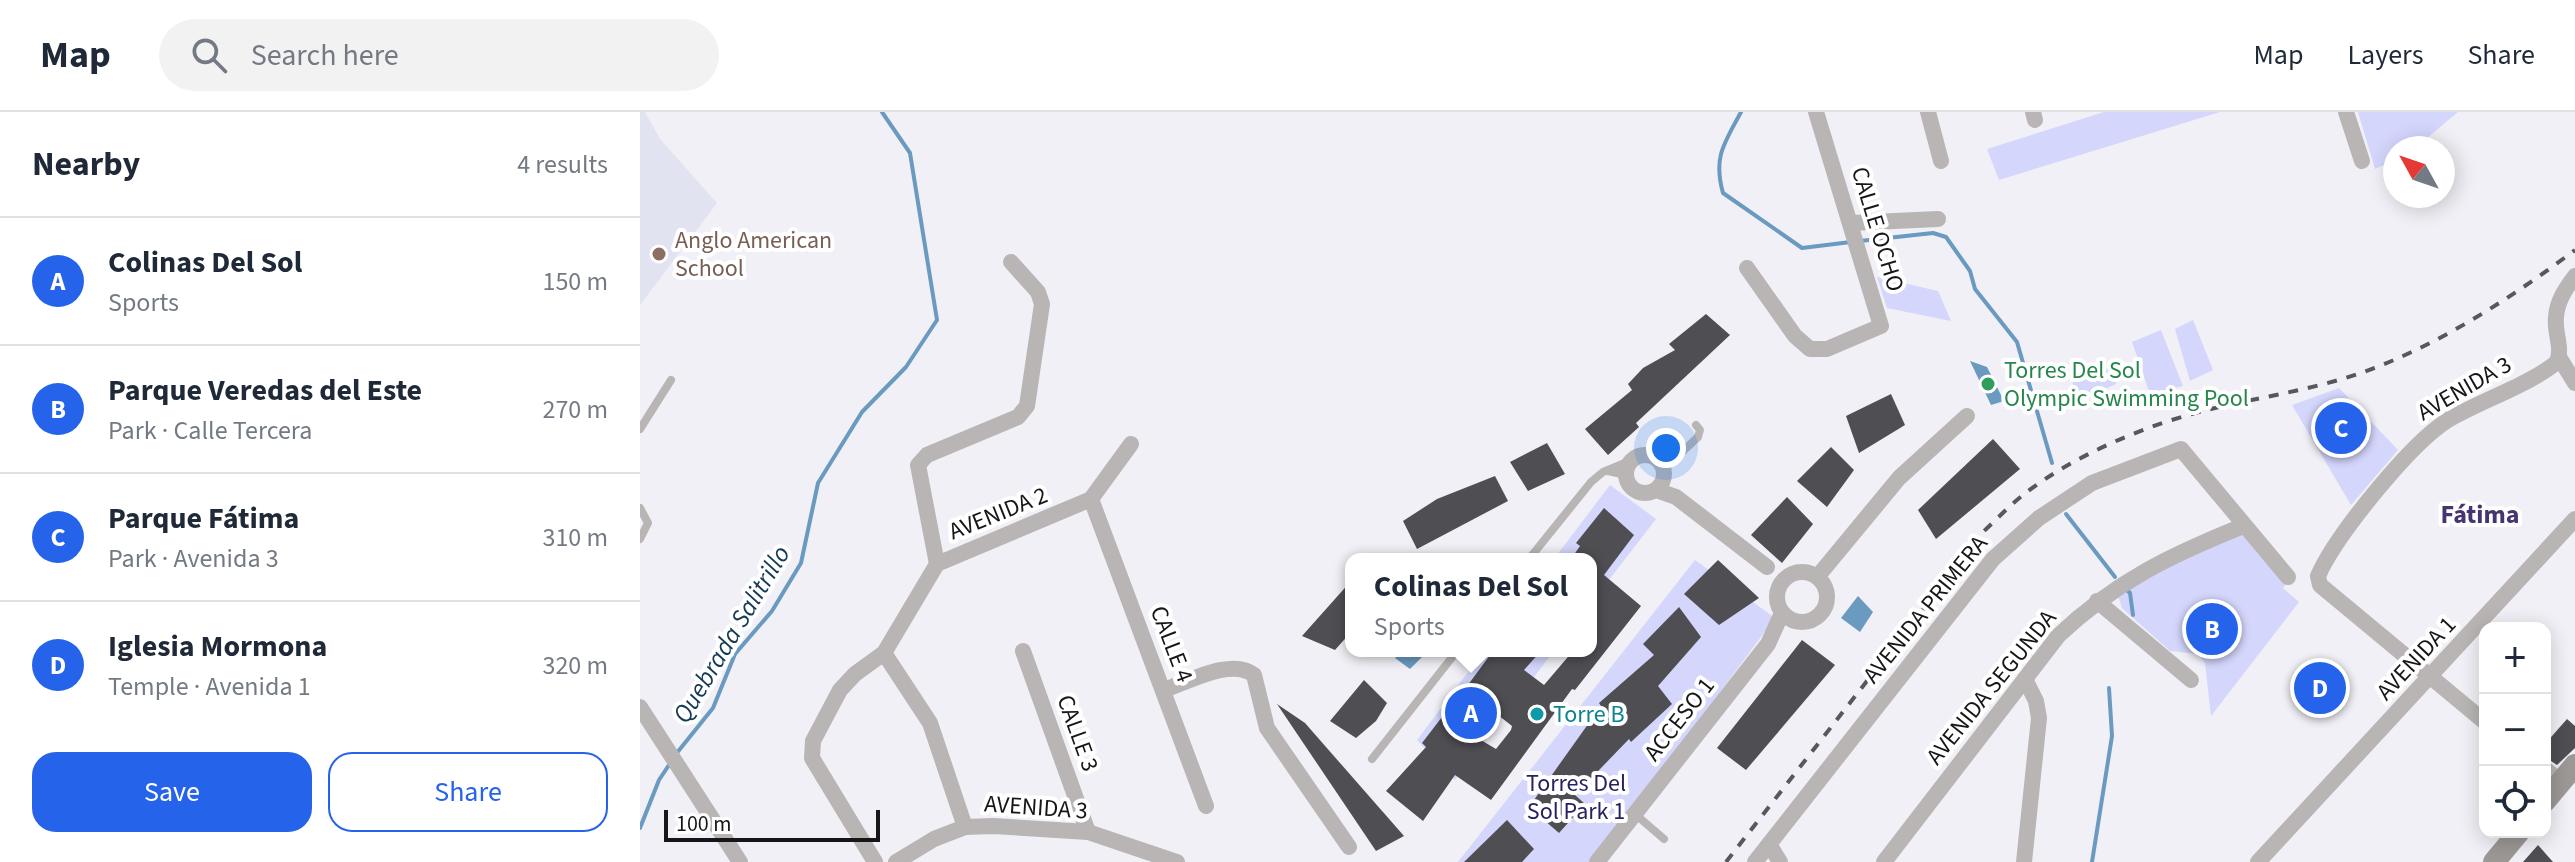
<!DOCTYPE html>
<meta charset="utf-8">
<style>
body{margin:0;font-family:"Source Sans 3",sans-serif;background:#f2f2f3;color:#1f2937}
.controls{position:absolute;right:24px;bottom:24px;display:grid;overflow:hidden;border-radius:16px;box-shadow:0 4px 20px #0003}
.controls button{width:72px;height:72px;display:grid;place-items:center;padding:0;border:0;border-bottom:2px solid #e0e1e3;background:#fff;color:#1f2937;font:40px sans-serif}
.compass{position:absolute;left:1743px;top:24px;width:72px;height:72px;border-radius:50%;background:#fff;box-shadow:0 4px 20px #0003;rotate:310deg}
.scale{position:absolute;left:24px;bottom:20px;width:216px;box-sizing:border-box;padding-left:8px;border:4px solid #161618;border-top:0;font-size:22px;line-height:28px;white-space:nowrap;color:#161618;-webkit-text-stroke:6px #fff;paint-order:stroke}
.you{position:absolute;left:1026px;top:336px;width:28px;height:28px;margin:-20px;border:6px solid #fff;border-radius:50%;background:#1a73e8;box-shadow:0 0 0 12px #1a73e833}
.badge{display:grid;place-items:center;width:52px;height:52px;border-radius:50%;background:#2563eb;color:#fff;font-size:26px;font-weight:700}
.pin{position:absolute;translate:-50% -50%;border:4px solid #fff;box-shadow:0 2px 8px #0006}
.popup{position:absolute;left:705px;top:441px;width:252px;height:104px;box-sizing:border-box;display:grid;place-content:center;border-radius:16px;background:#fff;filter:drop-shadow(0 2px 6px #0005);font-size:26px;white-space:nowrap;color:#747a83}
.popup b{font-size:30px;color:#1f2937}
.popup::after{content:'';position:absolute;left:50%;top:100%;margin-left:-16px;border:16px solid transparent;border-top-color:#fff}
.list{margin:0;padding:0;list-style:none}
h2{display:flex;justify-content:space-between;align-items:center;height:104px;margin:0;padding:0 32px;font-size:34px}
h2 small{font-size:26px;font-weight:400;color:#747a83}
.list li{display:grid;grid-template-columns:52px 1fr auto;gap:24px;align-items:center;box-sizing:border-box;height:128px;padding:0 32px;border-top:2px solid #e0e1e3}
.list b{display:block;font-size:30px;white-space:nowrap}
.list p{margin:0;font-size:26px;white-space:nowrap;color:#747a83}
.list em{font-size:26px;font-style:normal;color:#747a83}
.actions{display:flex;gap:16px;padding:24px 32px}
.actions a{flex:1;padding:18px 0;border:2px solid #2563eb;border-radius:24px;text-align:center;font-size:28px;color:#2563eb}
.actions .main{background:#2563eb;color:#fff}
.icon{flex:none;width:44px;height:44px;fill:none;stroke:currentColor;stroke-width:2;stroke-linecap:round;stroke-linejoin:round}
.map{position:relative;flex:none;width:1935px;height:750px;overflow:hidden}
header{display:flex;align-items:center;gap:48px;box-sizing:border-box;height:112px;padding:0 40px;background:#fff;border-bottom:2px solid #e0e1e3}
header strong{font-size:38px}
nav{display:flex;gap:44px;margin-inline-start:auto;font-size:28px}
.search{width:560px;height:72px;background:#f2f2f3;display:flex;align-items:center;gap:20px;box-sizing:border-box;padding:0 28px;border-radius:44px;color:#747a83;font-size:30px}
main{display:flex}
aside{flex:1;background:#fff}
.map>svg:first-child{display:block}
.built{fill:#e2e3f0}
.green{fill:#d4d6fc}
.water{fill:#6a9ac0}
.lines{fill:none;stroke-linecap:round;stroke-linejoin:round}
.stream{stroke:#6a9ac0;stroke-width:4}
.building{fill:#4e4e53}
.lane{stroke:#b8b5b4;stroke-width:8}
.street{stroke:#b8b5b4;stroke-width:16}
.secondary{stroke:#9c9896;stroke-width:22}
.rail{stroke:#58585c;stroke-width:4;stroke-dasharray:10 10;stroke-linecap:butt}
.education-dot{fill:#8d6e63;stroke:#fff;stroke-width:3}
.leisure-dot{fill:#2e9e5b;stroke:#fff;stroke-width:3}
.culture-dot{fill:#0f9aa8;stroke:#fff;stroke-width:3}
.labels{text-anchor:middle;stroke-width:8;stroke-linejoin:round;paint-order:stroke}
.street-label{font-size:24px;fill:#161618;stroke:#fff}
.education-label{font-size:24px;fill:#785e54;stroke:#fff;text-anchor:start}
.leisure-label{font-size:24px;fill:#27864d;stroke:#fff;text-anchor:start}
.culture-label{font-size:24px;fill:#0d838f;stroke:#fff;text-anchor:start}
.park-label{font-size:24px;fill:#282160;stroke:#fff}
.neighbourhood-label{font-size:26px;font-weight:bold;fill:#473571;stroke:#fff}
.water-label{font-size:26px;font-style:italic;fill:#143954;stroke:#fff}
</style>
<header>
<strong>Map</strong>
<div class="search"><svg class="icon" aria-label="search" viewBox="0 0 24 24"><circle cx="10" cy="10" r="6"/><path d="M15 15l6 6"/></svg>Search here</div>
<nav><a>Map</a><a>Layers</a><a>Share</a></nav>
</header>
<main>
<aside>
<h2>Nearby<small>4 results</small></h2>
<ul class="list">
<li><span class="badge">A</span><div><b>Colinas Del Sol</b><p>Sports</p></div><em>150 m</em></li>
<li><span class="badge">B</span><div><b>Parque Veredas del Este</b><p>Park · Calle Tercera</p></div><em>270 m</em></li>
<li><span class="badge">C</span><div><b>Parque Fátima</b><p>Park · Avenida 3</p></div><em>310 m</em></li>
<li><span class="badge">D</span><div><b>Iglesia Mormona</b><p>Temple · Avenida 1</p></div><em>320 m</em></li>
</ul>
<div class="actions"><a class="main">Save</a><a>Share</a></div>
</aside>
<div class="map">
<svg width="1935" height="750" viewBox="0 0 1935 750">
<rect width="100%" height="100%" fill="#f0f0f6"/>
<path class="built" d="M0 0H5L20 27 77 91 0 193Z"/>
<g class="green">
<path d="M1464 0H1580L1359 68 1347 37Z"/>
<path d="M1718 0H1818L1775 36H1755V48L1735 57Z"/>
<path d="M1237 165 1298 179 1311 209 1247 196Z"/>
<path d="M1553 208 1573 258 1550 269 1535 217Z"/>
<path d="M1521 218 1543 274 1510 282 1492 230Z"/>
<path d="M1477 254 1476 272 1441 288 1431 268Z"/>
<path d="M1699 276 1758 338 1711 393 1652 293Z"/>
<path d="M970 373 1016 407 951 491V447H914Z"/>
<path d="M1604 422 1647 471 1643 476 1659 490 1571 604 1565 551 1558 542 1530 539 1482 496 1478 484 1540 445Z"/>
<path d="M1055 448 1135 506 954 750H818Z"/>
<path d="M844 539H914L815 668 777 628Z"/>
</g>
<g class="water">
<path d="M1330 249 1347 255 1364 289 1351 293Z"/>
<path d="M1218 484 1233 500 1220 520 1201 506Z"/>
<path d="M761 539H788L770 557 755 546Z"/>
<path d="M830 586 850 596 829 616 814 605Z"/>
</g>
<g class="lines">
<g class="stream">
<path d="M1101 0C1084 32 1073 45 1083 81L1162 136 1211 130"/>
<path d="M1220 129 1293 121 1306 125 1330 159 1335 177 1377 230 1412 351"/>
<path d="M1426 402 1475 465"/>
<path d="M1486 477 1490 481 1493 503"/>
<path d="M36 642 73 596 95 542 132 499 161 451 178 371 222 300 266 255 297 208 270 41 242 0"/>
<path d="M0 716 19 668 31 650"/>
<path d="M1452 750 1472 624 1469 576"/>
</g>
</g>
<g class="building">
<path d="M1066 202 1090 223 996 311 999 315 968 343 945 317 992 278 988 272 1003 256 1035 238 1029 232Z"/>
<path d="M1251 282 1265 313 1219 341 1206 304Z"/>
<path d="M1353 327 1380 357 1296 427 1278 398Z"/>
<path d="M907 331 925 362 888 379 870 350Z"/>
<path d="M1191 335 1214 358 1187 395 1157 369Z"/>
<path d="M855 364 868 389 777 437 763 409 797 387Z"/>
<path d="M1147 385 1173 412 1142 451 1111 423Z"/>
<path d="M964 396 994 423 964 463 1001 494 935 578 932 577 851 688 815 663 783 709 746 679 786 635 782 631 802 605 856 637 871 618 872 614 825 577 853 539H901L884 558 904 573 933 539H951V447H931L940 434 936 431Z"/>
<path d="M1078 448 1119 486 1079 513 1044 482Z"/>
<path d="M711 469V520L695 538 662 524Z"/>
<path d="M1039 495 1061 525 1018 574 1032 592 991 630 989 627 935 683 945 692 919 721 889 695 961 594 959 591 1014 543 1003 532Z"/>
<path d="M1162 528 1195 553 1106 658 1077 636Z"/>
<path d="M724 568 747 591 736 609 716 626 690 609Z"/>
<path d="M637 592 665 611 764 724 736 739Z"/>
<path d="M1927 607 1935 614V636L1917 653 1905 645V632Z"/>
<path d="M867 708 894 737 882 750H824Z"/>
<path d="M1898 733 1913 750H1883Z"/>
</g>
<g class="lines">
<g class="lane">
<path d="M0 317 31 268"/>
<path d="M1024 357 1058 325 1060 318 1056 313"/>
<path d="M968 359 986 363"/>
<path d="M0 396 8 411 0 427"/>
<path d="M889 447 951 370 963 360 992 348"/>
<path d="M732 647 817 539"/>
<path d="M995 702 1024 727"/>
</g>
<g class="street">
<path d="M1288 0 1301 49"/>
<path d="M1393 0 1395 8"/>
<path d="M1706 0 1722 49"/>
<path d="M1211 111 1298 107"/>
<path d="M1107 156 1155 224 1170 237H1187L1241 214 1176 0"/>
<path d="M1919 245 1935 271"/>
<circle cx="1005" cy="362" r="19"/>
<path d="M1016 378 1036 385 1127 455"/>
<path d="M451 387 566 694"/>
<path d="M297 452 278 353 287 343 378 305 387 294 402 192 398 180 371 150"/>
<circle cx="1162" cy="485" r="25"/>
<path d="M1178 464 1259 366 1327 304"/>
<path d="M1457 489 1551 568"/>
<path d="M383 539 448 720"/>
<path d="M244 541 290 611 325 715"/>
<path d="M524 578C548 570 592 545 614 563L627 616 709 735"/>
<path d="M0 595 100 750"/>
<path d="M1845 610 1680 473 1678 464C1696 423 1771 331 1808 308 1840 289 1891 272 1917 250 1923 235 1914 221 1916 205 1917 189 1926 176 1935 164"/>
<path d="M1905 657 1921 670"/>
<path d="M1129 732 1140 750"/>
<path d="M235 750 172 646 173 629 200 578 215 562 244 541 297 452 451 387 491 332"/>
<path d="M256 750 294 727 325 715 353 714 448 720 537 750"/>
<path d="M957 750 1128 532 1142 501"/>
<path d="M1115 750 1353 447 1399 406 1452 371 1541 337 1648 465"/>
<path d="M1244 750 1418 524C1476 469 1531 443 1603 414"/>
<path d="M1384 750 1399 606 1396 589 1385 567"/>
<path d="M1618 750 1935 407"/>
</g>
<g class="secondary">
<path d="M1905 689 1935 653"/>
<path d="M1854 750 1879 720"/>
</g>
<path class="rail" d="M1086 750 1343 420C1356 408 1369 394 1383 383 1434 343 1508 312 1571 297 1629 283 1686 276 1742 253 1811 225 1875 183 1935 138"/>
</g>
<circle class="education-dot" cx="19" cy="142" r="8"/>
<circle class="leisure-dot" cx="1348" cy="272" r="8"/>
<circle class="culture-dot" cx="897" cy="602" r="8"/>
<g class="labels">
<g class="street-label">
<text transform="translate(1238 117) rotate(73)" y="8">CALLE OCHO</text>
<text transform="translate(1824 276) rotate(-30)" y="8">AVENIDA 3</text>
<text transform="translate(358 401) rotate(-22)" y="8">AVENIDA 2</text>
<text transform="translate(1285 497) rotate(-51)" y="8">AVENIDA PRIMERA</text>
<text transform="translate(532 532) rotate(69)" y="8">CALLE 4</text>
<text transform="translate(1776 546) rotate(-47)" y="8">AVENIDA 1</text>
<text transform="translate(1351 575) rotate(-51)" y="8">AVENIDA SEGUNDA</text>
<text transform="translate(1039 607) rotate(-52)" y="8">ACCESO 1</text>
<text transform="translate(438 621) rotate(70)" y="8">CALLE 3</text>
<text transform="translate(396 695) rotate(4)" y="8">AVENIDA 3</text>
</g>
<g class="education-label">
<text x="35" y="136">Anglo American<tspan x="35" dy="28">School</tspan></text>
</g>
<g class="leisure-label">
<text x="1364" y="266">Torres Del Sol<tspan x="1364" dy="28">Olympic Swimming Pool</tspan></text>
</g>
<g class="culture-label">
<text x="913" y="610">Torre B</text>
</g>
<g class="park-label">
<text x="936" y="679">Torres Del<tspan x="936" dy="28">Sol Park 1</tspan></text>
</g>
<g class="neighbourhood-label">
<text x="1840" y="411">Fátima</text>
</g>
<g class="water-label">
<text transform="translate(91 522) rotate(-59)" y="9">Quebrada Salitrillo</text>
</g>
</g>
</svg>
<div class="controls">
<button>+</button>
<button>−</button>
<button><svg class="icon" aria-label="locate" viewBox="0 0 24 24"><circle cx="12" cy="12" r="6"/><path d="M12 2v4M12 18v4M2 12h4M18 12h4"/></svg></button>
</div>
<svg class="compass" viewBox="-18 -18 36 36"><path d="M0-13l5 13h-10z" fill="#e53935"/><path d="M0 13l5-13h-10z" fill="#747a83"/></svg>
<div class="scale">100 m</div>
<div class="you"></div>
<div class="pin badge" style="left:831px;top:601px">A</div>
<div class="popup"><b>Colinas Del Sol</b>Sports</div>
<div class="pin badge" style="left:1572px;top:517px">B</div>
<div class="pin badge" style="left:1701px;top:316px">C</div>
<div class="pin badge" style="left:1680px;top:576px">D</div>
</div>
</main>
